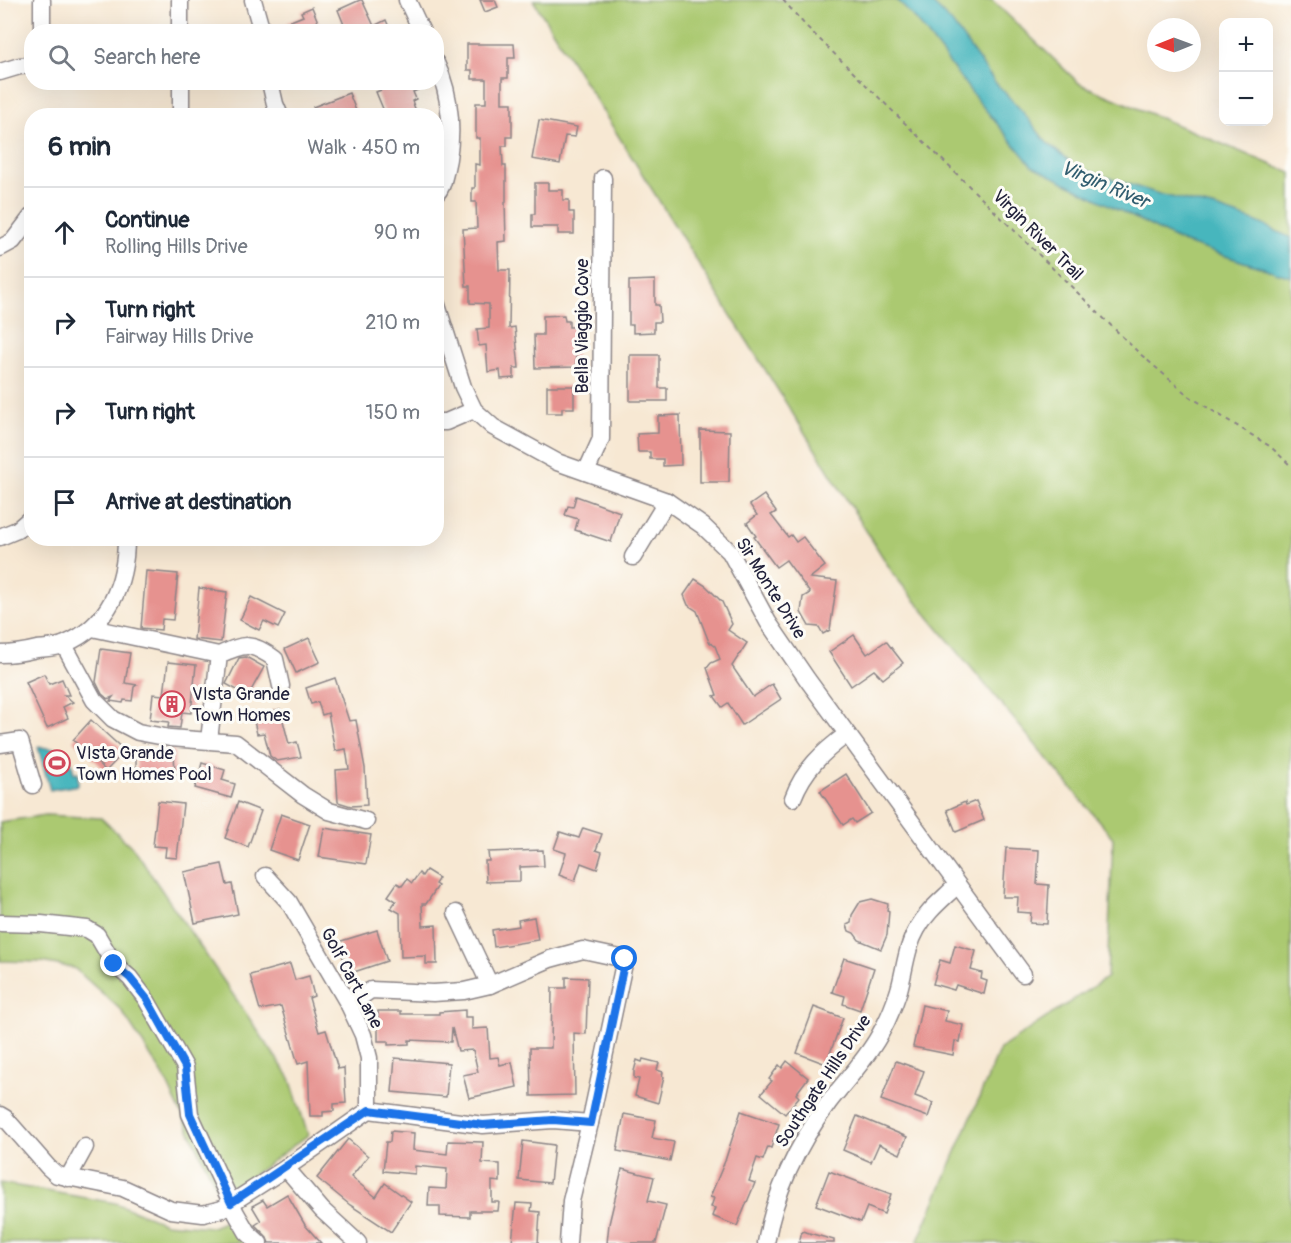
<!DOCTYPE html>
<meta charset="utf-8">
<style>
body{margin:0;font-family:Pangolin,sans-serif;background:#f2f2f3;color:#1f2937}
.controls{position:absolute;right:18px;top:18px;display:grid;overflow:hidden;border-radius:12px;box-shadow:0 6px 24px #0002}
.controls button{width:54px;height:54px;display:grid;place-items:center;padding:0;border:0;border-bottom:2px solid #e0e1e3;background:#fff;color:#1f2937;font:30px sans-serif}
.compass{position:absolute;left:1147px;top:18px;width:54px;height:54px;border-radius:50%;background:#fff;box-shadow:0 6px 24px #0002;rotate:269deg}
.stop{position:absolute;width:18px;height:18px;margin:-14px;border:4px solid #1a73e8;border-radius:50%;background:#fff}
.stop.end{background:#1a73e8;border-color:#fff;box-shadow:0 2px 6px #0008}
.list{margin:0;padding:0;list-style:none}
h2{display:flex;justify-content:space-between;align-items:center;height:78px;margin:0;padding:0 24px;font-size:26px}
h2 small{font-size:20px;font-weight:400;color:#747a83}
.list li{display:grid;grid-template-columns:39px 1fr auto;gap:18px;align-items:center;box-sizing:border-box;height:90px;padding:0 24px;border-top:2px solid #e0e1e3}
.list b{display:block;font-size:22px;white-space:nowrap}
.list p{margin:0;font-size:20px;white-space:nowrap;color:#747a83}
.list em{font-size:20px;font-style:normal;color:#747a83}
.icon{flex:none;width:33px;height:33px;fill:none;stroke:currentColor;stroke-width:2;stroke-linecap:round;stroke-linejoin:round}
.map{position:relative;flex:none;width:1291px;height:1243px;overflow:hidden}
.search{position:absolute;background:#fff;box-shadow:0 6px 24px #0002;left:24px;top:24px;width:420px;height:66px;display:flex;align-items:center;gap:15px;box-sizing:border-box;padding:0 21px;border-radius:24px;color:#747a83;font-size:22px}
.panel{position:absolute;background:#fff;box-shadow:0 6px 24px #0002;left:24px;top:108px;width:420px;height:438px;border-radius:24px}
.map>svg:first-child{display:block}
.green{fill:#abc971;stroke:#667656;stroke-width:1.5}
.water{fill:#47b6bd;stroke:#346c7c;stroke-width:1.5}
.building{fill:#e6928f}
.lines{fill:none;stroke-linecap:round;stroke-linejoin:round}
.minor-casing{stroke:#8c8587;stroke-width:19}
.path{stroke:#8c8587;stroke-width:2;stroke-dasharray:4.5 4.5;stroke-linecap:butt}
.minor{stroke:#fff;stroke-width:16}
.route{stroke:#1a73e8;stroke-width:8}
.labels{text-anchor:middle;stroke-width:6;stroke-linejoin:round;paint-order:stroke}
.street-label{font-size:18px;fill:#22223b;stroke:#fdfcf7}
.poi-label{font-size:18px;fill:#22223b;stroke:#fdfcf7;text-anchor:start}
.water-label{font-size:20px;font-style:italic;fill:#315d6f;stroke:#fdfcf7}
</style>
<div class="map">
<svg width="1291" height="1243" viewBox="0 0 1291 1243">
<rect width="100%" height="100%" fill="#fdfcf7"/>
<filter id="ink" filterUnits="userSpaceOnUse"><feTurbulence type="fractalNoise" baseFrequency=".0167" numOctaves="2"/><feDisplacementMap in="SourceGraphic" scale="12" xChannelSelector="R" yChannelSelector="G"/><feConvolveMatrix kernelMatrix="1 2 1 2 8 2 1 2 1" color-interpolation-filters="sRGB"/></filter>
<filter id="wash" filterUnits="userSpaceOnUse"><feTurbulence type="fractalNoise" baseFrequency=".008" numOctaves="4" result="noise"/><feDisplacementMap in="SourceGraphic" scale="24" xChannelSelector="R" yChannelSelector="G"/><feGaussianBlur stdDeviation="1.35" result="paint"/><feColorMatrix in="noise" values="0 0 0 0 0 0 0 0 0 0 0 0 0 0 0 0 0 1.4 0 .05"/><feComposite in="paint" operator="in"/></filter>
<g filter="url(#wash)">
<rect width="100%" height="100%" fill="#f7e8d3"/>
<g class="green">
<path d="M533 0H992L1080 84 1291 173V1243H917L1000 1049 1107 977 1113 838 894 575Z"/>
<path d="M46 815 101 818 133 848 290 1078 308 1135 249 1178 219 1193 163 1075 121 1010 74 968 41 962 0 961V822Z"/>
<path d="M0 1183 115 1203 165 1223 212 1227 236 1217 259 1243H0Z"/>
</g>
<g class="water">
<path d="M897 0H929L952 23 994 81 1022 111 1047 143 1079 168 1159 194 1216 208 1257 222 1291 238V277L1182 242 1032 166 975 97 918 22Z"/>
<path d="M38 747 59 749 69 753 74 773 78 772V785L50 790Z"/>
</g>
<g id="blocks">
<g class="building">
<path d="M360 0H362L374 26 386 20 391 32H347L338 10Z"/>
<path d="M480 0H495L498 7 485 12Z"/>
<path d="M312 7 322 32H290L286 23 303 16 301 12Z"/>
<path d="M467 44H514L515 58H508V78H502V103H512V137H507V146H502L503 166H506V202H505L506 241 498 242 499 270H510L509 328 515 327 519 368H514V378L501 379 500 370 488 372 486 345 479 346 477 329 489 328V304L470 303V286H466L463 229 477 228 476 202H472V188H475V164L480 165V138H476V103H486V79H472V70H467Z"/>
<path d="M378 82H432L433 83 413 92 416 99 412 101 418 116H386L376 92 381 90Z"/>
<path d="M349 93 358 116H317L313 107Z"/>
<path d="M539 120 577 127 575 137 565 136 560 164 532 159Z"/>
<path d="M535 183H548V190H563V200H569V212H574V234H558V227H532V214H535Z"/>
<path d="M655 280V305H659L660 322H654V332L633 333V325H629V281Z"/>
<path d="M564 315 565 321H569V327H575L576 367 535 368 534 335H543V316Z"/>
<path d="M630 355H659V388H667V401H630Z"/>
<path d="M547 386H574V408H562V413H547Z"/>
<path d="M680 415 681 465 663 466V459H650V452H638L637 434 658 433V416Z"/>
<path d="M700 430 730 431 729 482H700Z"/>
<path d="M764 495 776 512 771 515 788 537 791 535 796 542 803 537 825 566 810 578 837 581 830 630 823 634 819 627 809 626 801 612 803 597 810 593 786 560 776 567 754 537 756 536 747 523 757 515 750 505Z"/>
<path d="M576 496 620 512 611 542 575 530 578 519 565 515 568 506 573 507Z"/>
<path d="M146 571 178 574 173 620 162 619 161 630 141 628Z"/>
<path d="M695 579 706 586 722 602 732 624 728 630 747 643 732 666 753 697 772 684 781 699 742 725 728 703 722 707 714 696 717 695 707 668 711 663 720 659 715 646 709 642 697 611 688 605 684 595Z"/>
<path d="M199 588 227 592 221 642 194 639Z"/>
<path d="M251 597 285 614 278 628 264 621 259 630 240 620Z"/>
<path d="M854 635 867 654 886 641 903 663 883 679 874 670 851 686 829 652Z"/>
<path d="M309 638 320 662 296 673 285 649Z"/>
<path d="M101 649 130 653 125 683 137 685 134 687 132 701 124 700 123 703 110 701 113 697 108 699 102 694 96 682Z"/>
<path d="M246 657 264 667 248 696 226 684 239 658Z"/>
<path d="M168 662 196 665 191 713 182 712 180 728 168 727 169 722 150 720 153 694 164 695Z"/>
<path d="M44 674 49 684 62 679 69 695H64L73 702 63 707 68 718 47 728 26 682Z"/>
<path d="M335 678 349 721 356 720 365 768 367 805 351 806 338 802 336 770 349 769 346 749 335 751 328 713 322 715 318 702 311 704 306 688Z"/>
<path d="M280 709 289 744 297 742 301 757 277 761 270 756 264 733 257 734 253 717Z"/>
<path d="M91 720 125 751 106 771 73 740Z"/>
<path d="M136 750H174L175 776 136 777Z"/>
<path d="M202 763 225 770 222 780 235 784 231 798 195 788Z"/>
<path d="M846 774 871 813 855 823 852 819 843 825 820 791Z"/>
<path d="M158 801 183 804 177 858 165 857 166 847 153 846Z"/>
<path d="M976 801 984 820 956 832 947 810 965 802 966 805Z"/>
<path d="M238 802 261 811 248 847 225 838Z"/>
<path d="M281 814 310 824 298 860 269 850Z"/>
<path d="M324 828 371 835 366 864 319 857Z"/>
<path d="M583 828 602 834 596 850 602 852 597 869 581 863 575 881 559 875 566 853 554 849 560 832 579 838Z"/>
<path d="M1006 848 1039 850 1037 884 1049 885 1047 924 1030 923 1031 913 1017 912 1018 897H1003Z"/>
<path d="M543 850 544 866 520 867V881L486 882 485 861H489L488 852Z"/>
<path d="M222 864 227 885 232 884 238 914 195 923 184 872Z"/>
<path d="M426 870 439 878 435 884 438 886 426 904H422L423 926 436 925 437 964H426V956L401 957 400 913 391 908 396 901 388 896 397 883 402 886 407 879 412 883 419 873 422 876Z"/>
<path d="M872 899 888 904 887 910 889 911 887 935 881 949 859 940 854 933 849 931 847 925 851 923 852 915 860 902Z"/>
<path d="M534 917 538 940 494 947 492 930 519 926 518 920Z"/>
<path d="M377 930 387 961 348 974 338 942Z"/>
<path d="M955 945 976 951 971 970 982 973 981 979 987 981 984 994 956 985 954 990 933 984 940 960 950 963Z"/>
<path d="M844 958 874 968 860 1010 843 1004 845 996 832 992Z"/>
<path d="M290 964 295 980 309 976 314 996 309 998 319 1032 326 1030 338 1069 344 1068 346 1103 334 1104V1111L323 1112V1116H310L308 1061 298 1064 281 1006 260 1010 250 975Z"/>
<path d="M566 977 588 978 586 1034 574 1033 575 1095 531 1096 530 1048H551L552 988H566Z"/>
<path d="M922 1005 947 1011 945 1021 963 1025 960 1042 955 1041 953 1055 913 1047Z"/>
<path d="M814 1007 843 1018 826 1064 797 1053Z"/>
<path d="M465 1010V1017H472V1029L488 1028 490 1058 498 1057 500 1065 512 1062 517 1087 469 1098 463 1075 478 1072 473 1050 458 1051 452 1028 451 1042 409 1040V1044L388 1045V1041H378V1011H401V1014H439V1012Z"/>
<path d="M395 1058 449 1063 446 1097 392 1092Z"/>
<path d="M643 1059 659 1063 657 1070 663 1072 662 1076 664 1077 658 1103 635 1096 639 1079 634 1078V1071L637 1060 642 1062Z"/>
<path d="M787 1061 808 1078 796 1094 799 1097 785 1114 761 1094 772 1081 769 1079 779 1065 782 1068Z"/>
<path d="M896 1061 924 1071 915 1096 933 1103 928 1117 881 1100Z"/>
<path d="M741 1111 779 1124 771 1148 768 1147 763 1160 757 1158 749 1181 755 1183 737 1226 712 1216 715 1208 711 1207 714 1198 710 1197 725 1161Z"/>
<path d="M624 1114 656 1120 652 1138 674 1142 670 1161 617 1151Z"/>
<path d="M857 1116 907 1137 900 1154 879 1144 871 1162 843 1150Z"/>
<path d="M391 1131 414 1133 413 1150 447 1154 448 1141 483 1142 482 1163 500 1164V1182L492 1181V1202H499L498 1211H470V1217L440 1216V1206H428L429 1188 446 1189 447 1169 415 1166V1174L383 1171 386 1142H390Z"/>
<path d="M348 1139 368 1156 351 1177 376 1197 385 1183 411 1202 391 1232 350 1205 317 1178Z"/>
<path d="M523 1141 554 1145 550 1183 519 1180Z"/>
<path d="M622 1169 654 1177 648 1201 666 1205 656 1243H607L609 1224Z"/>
<path d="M829 1171 891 1194 884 1214 867 1207 861 1222 816 1205Z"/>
<path d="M287 1194 305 1225 321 1243H269L266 1236 255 1225 261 1221 252 1206 263 1200 267 1206Z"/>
<path d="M516 1203 532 1204 531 1211 540 1212 538 1243H512Z"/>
<path d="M802 1231 834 1240V1243H799Z"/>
</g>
</g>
</g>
<g filter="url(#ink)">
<use href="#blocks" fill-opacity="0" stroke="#8c8587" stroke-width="1.5"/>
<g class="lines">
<g class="minor-casing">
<g id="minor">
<path d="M42 0V32"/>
<path d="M180 0V32"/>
<path d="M253 0 262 32"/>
<path d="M407 0 422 32"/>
<path d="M436 63C452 97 454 137 445 173 443 181 442 188 436 194"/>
<path d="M0 72 20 66 32 65"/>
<path d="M181 82V116"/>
<path d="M270 82 275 104 280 116"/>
<path d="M0 248 13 241 32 216"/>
<path d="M436 302 463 387 474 410 493 427 557 462 667 501 703 526 730 552 768 622 807 679 1023 974"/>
<path d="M436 422H446L474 410"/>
<path d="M586 472 601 439 603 178"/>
<path d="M0 537 17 530 32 517"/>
<path d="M633 557 667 501"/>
<path d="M92 628 219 655C246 643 250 642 275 659L281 686"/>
<path d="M64 645 94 700 113 719 138 732 170 738 236 743 303 795 329 811 366 821"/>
<path d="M0 654C13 654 25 652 37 649 46 648 57 648 65 644 109 625 126 584 126 538"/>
<path d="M209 740 219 655"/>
<path d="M0 744 20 741 33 785"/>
<path d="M793 798C804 769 823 752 847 734"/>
<path d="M265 876 289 902 349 1005 363 1035 369 1058V1110"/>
<path d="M456 913 490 985"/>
<path d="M0 923 41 924 87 929 97 935 114 964 130 978 146 999 173 1046 185 1067 190 1114 236 1213 247 1232 259 1243"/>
<path d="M349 1005 371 990 433 993 464 991 490 985 550 959 583 950 625 959 590 1123 571 1201 568 1243"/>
<path d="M0 1115 5 1118 48 1167 57 1175 123 1188 171 1210 203 1214 222 1209 286 1168 369 1110 483 1125 553 1120 590 1123"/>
<path d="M286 1168 322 1210 358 1243"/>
<path d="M68 1178 85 1147"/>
<path d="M766 1243C775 1191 798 1144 829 1102 846 1080 865 1061 879 1036 887 1022 894 1006 899 990 905 969 906 948 917 929 927 911 943 899 957 885"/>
</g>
</g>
<path class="path" d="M783 0 805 25 1139 353 1189 396 1271 447 1291 466"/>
<use href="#minor" class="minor"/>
</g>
</g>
<g class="lines" filter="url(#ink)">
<path class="route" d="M114 964 130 978 147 999 185 1067 190 1114 231 1203 369 1110 483 1125 553 1120 591 1123 625 959"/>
</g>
<defs>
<g id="building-ring" transform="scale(1.35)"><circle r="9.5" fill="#fdfcf7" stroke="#d1495b" stroke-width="1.5"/><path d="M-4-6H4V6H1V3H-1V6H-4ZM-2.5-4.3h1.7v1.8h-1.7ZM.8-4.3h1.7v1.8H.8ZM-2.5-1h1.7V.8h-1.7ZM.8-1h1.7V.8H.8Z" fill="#d1495b"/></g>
<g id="stadium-ring" transform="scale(1.35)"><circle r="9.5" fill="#fdfcf7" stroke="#d1495b" stroke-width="1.5"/><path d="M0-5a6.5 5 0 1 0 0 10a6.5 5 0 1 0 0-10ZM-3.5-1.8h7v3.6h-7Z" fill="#d1495b"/></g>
</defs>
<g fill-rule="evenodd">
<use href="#building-ring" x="172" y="704"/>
<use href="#stadium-ring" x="57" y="763"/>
</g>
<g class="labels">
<g class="street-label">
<text transform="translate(1038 235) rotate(45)" y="6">Virgin River Trail</text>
<text transform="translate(582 326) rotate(-90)" y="6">Bella Viaggio Cove</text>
<text transform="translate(771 588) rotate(58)" y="6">Sir Monte Drive</text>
<text transform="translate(352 978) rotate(62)" y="6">Golf Cart Lane</text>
<text transform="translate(823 1081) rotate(-56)" y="6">Southgate Hills Drive</text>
</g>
<g class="poi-label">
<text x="192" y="700">VIsta Grande<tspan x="192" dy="21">Town Homes</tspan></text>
<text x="76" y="759">VIsta Grande<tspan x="76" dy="21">Town Homes Pool</tspan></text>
</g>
<g class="water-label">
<text transform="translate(1105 184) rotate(23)" y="7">Virgin River</text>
</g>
</g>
</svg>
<div class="controls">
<button>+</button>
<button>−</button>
</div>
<svg class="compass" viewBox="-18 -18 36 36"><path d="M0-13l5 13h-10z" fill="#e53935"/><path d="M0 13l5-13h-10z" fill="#747a83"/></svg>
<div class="stop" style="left:625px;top:959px"></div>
<div class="stop end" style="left:114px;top:964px"></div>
<div class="search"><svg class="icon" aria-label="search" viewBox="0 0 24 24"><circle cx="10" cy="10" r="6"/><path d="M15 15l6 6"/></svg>Search here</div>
<section class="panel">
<h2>6 min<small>Walk · 450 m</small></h2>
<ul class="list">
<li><svg class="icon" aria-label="ahead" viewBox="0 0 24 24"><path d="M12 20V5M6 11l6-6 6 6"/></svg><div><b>Continue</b><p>Rolling Hills Drive</p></div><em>90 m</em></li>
<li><svg class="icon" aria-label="right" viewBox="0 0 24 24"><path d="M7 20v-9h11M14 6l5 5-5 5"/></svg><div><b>Turn right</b><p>Fairway Hills Drive</p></div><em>210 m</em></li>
<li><svg class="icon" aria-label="right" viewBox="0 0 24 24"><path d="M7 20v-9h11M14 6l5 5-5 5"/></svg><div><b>Turn right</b></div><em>150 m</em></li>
<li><svg class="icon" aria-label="arrive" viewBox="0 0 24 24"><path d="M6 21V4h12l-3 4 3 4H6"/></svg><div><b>Arrive at destination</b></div></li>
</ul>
</section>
</div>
